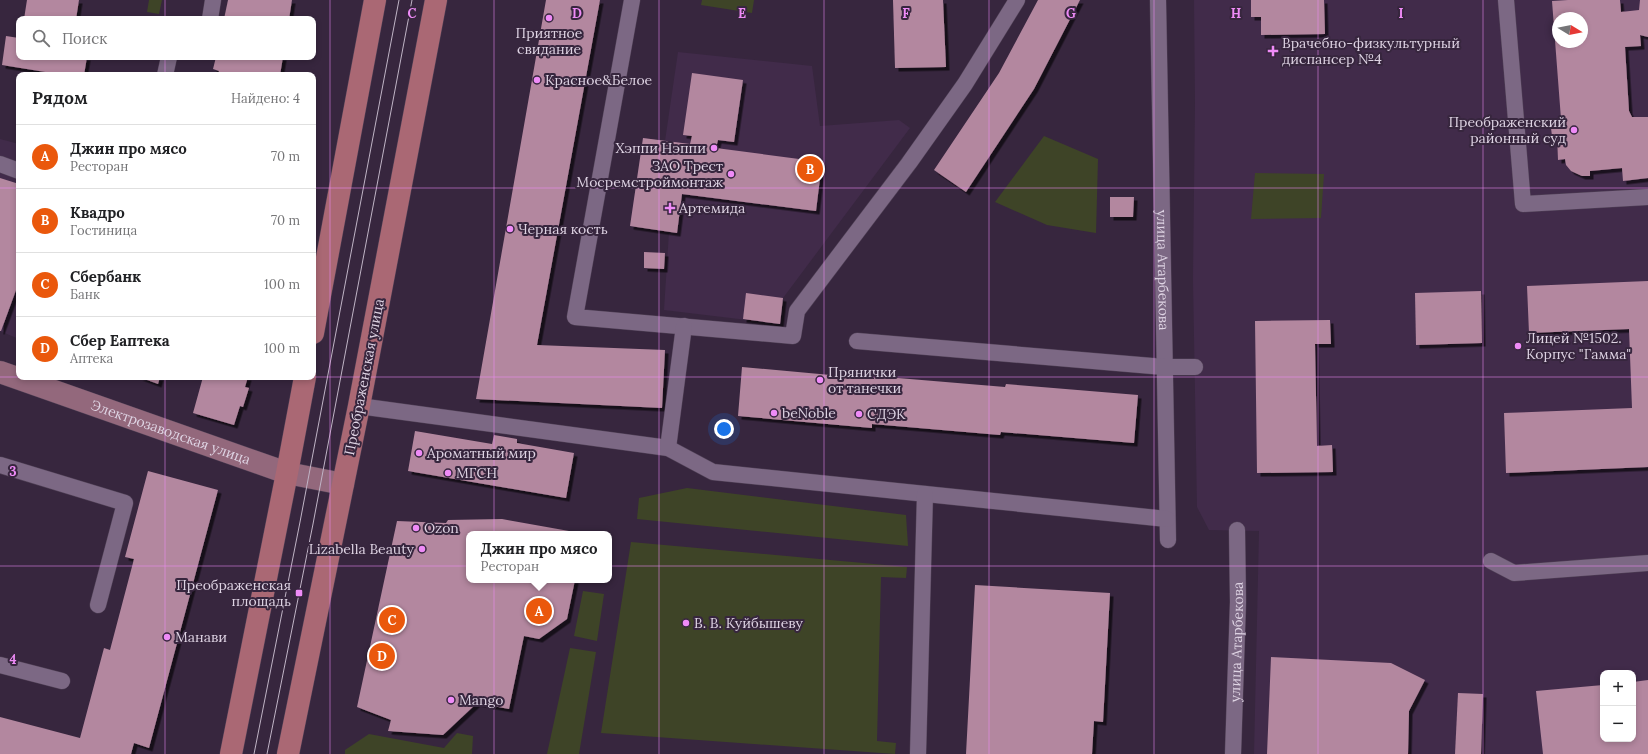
<!DOCTYPE html>
<html lang="ru">
<meta charset="utf-8">
<style>
body{margin:0;font-family:Lora,serif;background:#f6f6f6;color:#202124}
.controls{position:absolute;right:12px;bottom:12px;display:grid;overflow:hidden;border-radius:8px;box-shadow:0 2px 6px #0003}
.controls button{width:36px;height:36px;display:grid;place-items:center;padding:0;border:0;border-bottom:1px solid #e0e0e0;background:#fff;color:#202124;font:20px sans-serif}
.compass{position:absolute;left:1552px;top:12px;width:36px;height:36px;border-radius:50%;background:#fff;box-shadow:0 2px 6px #0003;rotate:100deg}
.you{position:absolute;left:724px;top:429px;width:14px;height:14px;margin:-10px;border:3px solid #fff;border-radius:50%;background:#1a73e8;box-shadow:0 0 0 6px #1a73e833}
.badge{display:grid;place-items:center;width:26px;height:26px;border-radius:50%;background:#ea580c;color:#fff;font-size:13px;font-weight:700}
.pin{position:absolute;translate:-50% -50%;border:2px solid #fff;box-shadow:0 1px 4px #0006}
.popup{position:absolute;left:466px;top:531px;width:146px;height:52px;box-sizing:border-box;display:grid;place-content:center;border-radius:8px;background:#fff;filter:drop-shadow(0 1px 3px #0005);font-size:13px;white-space:nowrap;color:#757577}
.popup b{font-size:15px;color:#202124}
.popup::after{content:'';position:absolute;left:50%;top:100%;margin-left:-8px;border:8px solid transparent;border-top-color:#fff}
.list{margin:0;padding:0;list-style:none}
h2{display:flex;justify-content:space-between;align-items:center;height:52px;margin:0;padding:0 16px;font-size:17px}
h2 small{font-size:13px;font-weight:400;color:#757577}
.list li{display:grid;grid-template-columns:26px 1fr auto;gap:12px;align-items:center;box-sizing:border-box;height:64px;padding:0 16px;border-top:1px solid #e0e0e0}
.list b{display:block;font-size:15px;white-space:nowrap}
.list p{margin:0;font-size:13px;white-space:nowrap;color:#757577}
.list em{font-size:13px;font-style:normal;color:#757577}
.icon{flex:none;width:22px;height:22px;fill:none;stroke:currentColor;stroke-width:2;stroke-linecap:round;stroke-linejoin:round}
.map{position:relative;flex:none;width:1648px;height:754px;overflow:hidden}
.search{position:absolute;background:#fff;box-shadow:0 2px 6px #0003;left:16px;top:16px;width:300px;height:44px;display:flex;align-items:center;gap:10px;box-sizing:border-box;padding:0 14px;border-radius:8px;color:#757577;font-size:15px}
.panel{position:absolute;background:#fff;box-shadow:0 2px 6px #0003;left:16px;top:72px;width:300px;height:308px;border-radius:8px}
.map>svg:first-child{display:block}
.built{fill:#412b4a;fill-rule:evenodd}
.green{fill:#3e4427}
.building{fill:#b3879f;fill-rule:evenodd;filter:url(#shadow)}
.lines{fill:none;stroke-linecap:round;stroke-linejoin:round}
.lane-casing{stroke:#504156;stroke-width:17}
.secondary-casing{stroke:#504156;stroke-width:23}
.primary-casing{stroke:#504156;stroke-width:23}
.lane{stroke:#7c6884;stroke-width:16}
.secondary{stroke:#93687c;stroke-width:22}
.primary{stroke:#aa6874;stroke-width:22}
.tram{stroke:#c0b4c6;stroke-width:1}
.grid{fill:none;stroke:#ef8bf7;stroke-width:1;stroke-opacity:0.55}
.poi-dot{fill:#ef8bf7;stroke:#37263e;stroke-width:1.5}
.labels{text-anchor:middle;stroke-width:4;stroke-linejoin:round;paint-order:stroke}
.poi-label{font-size:14px;fill:#ded3e3;stroke:#37263e;text-anchor:start}
.street-label{font-size:14px;fill:#ded3e3;stroke:#37263e}
.grid-label{font-size:13px;text-anchor:middle;font-weight:bold;fill:#ef8bf7;stroke:#37263e;stroke-width:4;stroke-linejoin:round;paint-order:stroke}
</style>
<div class="map">
<svg width="1648" height="754" viewBox="0 0 1648 754">
<defs>
<filter id="shadow"><feDropShadow dx="3.5" dy="3.5" stdDeviation="0" flood-color="#0009"/></filter>
</defs>
<rect width="100%" height="100%" fill="#37263e"/>
<g class="built">
<path d="M1194 0H1648V754H1254L1259 531 1209 530 1197 507 1193 279 1195 103ZM1558 18H1582V42H1558ZM1603 673H1633V739H1603Z"/>
<path d="M678 52 812 66 820 126 899 120 910 128 783 298 780 324 664 310 669 232 630 226 643 138 665 141Z"/>
<path d="M0 139 19 144V339L0 331Z"/>
</g>
<g class="green">
<path d="M149 0H162L159 14 147 12Z"/>
<path d="M702 0H754L752 13 701 5Z"/>
<path d="M1044 136 1098 159 1096 233 1047 225 995 202Z"/>
<path d="M1255 173 1324 174 1321 218 1251 219Z"/>
<path d="M687 488 906 515 908 546 637 519 639 498Z"/>
<path d="M631 542 907 567 906 578 881 577 877 741 896 743 895 754 601 733Z"/>
<path d="M583 591 604 594 597 641 574 636Z"/>
<path d="M570 648 596 652 579 754H547Z"/>
<path d="M457 733 473 736 472 754H345V750L369 734 444 748Z"/>
</g>
<g class="building">
<path d="M27 0H79L76 19H24Z"/>
<path d="M228 0H292L289 19H224Z"/>
<path d="M546 0H600L537 345 665 350 662 408 476 399Z"/>
<path d="M893 0H943L946 67 895 68Z"/>
<path d="M1038 0H1080L1034 89 966 192 934 170 999 73Z"/>
<path d="M1251 0H1324L1325 34 1261 35V17H1251Z"/>
<path d="M1568 0H1620L1621 12 1639 10 1640 0H1648V37L1640 35 1641 46 1625 47 1629 111 1632 117H1648V178L1623 181 1622 168 1590 171V176H1582L1571 171 1566 165 1565 159 1558 160 1557 135 1552 136 1550 120 1561 119 1552 1ZM1558 18H1582V42H1558Z"/>
<path d="M6 36 19 38V57H87L84 75H64L2 65Z"/>
<path d="M216 57H283L280 75H218L219 71 213 69Z"/>
<path d="M692 73 743 80 734 142 718 140 716 148 822 162 816 211 682 194 677 233 630 226 643 138 690 144 692 136 683 135Z"/>
<path d="M0 178 19 184V282L1 331H0Z"/>
<path d="M1110 197H1134L1133 217H1110Z"/>
<path d="M644 252 665 253 664 269 644 268Z"/>
<path d="M1648 281V467L1506 473 1504 413 1632 408 1629 329 1529 333 1527 286Z"/>
<path d="M1481 291 1482 343 1416 345 1415 293Z"/>
<path d="M746 293 783 298 780 324 743 319Z"/>
<path d="M1330 320 1331 344H1315L1317 446 1332 445 1333 472 1257 473 1255 321Z"/>
<path d="M742 367 874 379V376L1005 387 1006 384 1138 395 1134 443 1001 432 1000 435 872 424V428L738 416Z"/>
<path d="M139 377H160L158 384Z"/>
<path d="M203 377H248L245 387 249 388 243 407 240 406 234 425 193 413Z"/>
<path d="M415 431 492 444 494 435 517 439V443L574 453 566 498 408 471Z"/>
<path d="M148 471 218 490 149 748 134 743 131 754H0V717L80 738 104 648 110 650 134 559 125 557Z"/>
<path d="M502 519 569 531 571 534H469V580H575L567 619 539 639 524 636 509 709 477 703 443 735 388 731 391 720 357 707 397 521 446 523 448 520Z"/>
<path d="M975 585 1110 593 1103 722 1094 721 1092 754H966Z"/>
<path d="M1271 657 1391 663 1425 680 1409 711 1408 754H1267Z"/>
<path d="M1648 680V754H1543L1536 691 1603 685V739H1633V682Z"/>
<path d="M1458 693 1483 694 1481 754H1455Z"/>
</g>
<g class="lines">
<g class="lane-casing">
<g id="lane">
<path d="M632 0 575 317 793 336 797 311 909 163 965 84 1017 0"/>
<path id="s1" d="M1158 0 1168 540"/>
<path d="M1506 0 1523 204 1648 197"/>
<path d="M210 19 213 0"/>
<path d="M165 75 169 57"/>
<path d="M0 164 19 171"/>
<path d="M857 341 1164 367H1195"/>
<path d="M359 406 668 448 713 472 1167 519"/>
<path d="M668 448 684 326"/>
<path d="M0 465 125 503 98 605"/>
<path d="M1491 561 1514 573 1648 563"/>
<path d="M0 665 62 681"/>
<path d="M918 754 925 494"/>
<path id="s2" d="M1233 754 1238 602 1237 530"/>
</g>
</g>
<g class="secondary-casing">
<g id="secondary">
<path id="s3" d="M0 372 287 473 343 484"/>
</g>
</g>
<g class="primary-casing">
<g id="primary">
<path d="M313 333 375 0"/>
<path d="M231 754 287 473 305 377"/>
<path d="M288 754 359 406 436 0"/>
</g>
</g>
<use href="#lane" class="lane"/>
<use href="#secondary" class="secondary"/>
<use href="#primary" class="primary"/>
<g class="tram">
<path d="M254 754 300 522 399 0"/>
<path d="M267 754 313 524 412 0"/>
</g>
</g>
<path class="grid" d="M165 0V19M330 0V754M494 0V754M659 0V754M824 0V754M989 0V754M1154 0V754M1318 0V754M1483 0V754M165 57V75M0 188H19M313 188H1648M0 377H19M19 377H313M165 377V754M313 377H1648M0 566H1648"/>
<g class="poi-dot">
<circle cx="549" cy="18" r="4"/>
<path d="M1271 45h4v4h4v4h-4v4h-4v-4h-4v-4h4z"/>
<circle cx="537" cy="80" r="4"/>
<circle cx="1574" cy="130" r="4"/>
<circle cx="714" cy="148" r="4"/>
<circle cx="731" cy="174" r="4"/>
<path d="M668 202h4v4h4v4h-4v4h-4v-4h-4v-4h4z"/>
<circle cx="510" cy="229" r="4"/>
<circle cx="1518" cy="346" r="4"/>
<circle cx="820" cy="380" r="4"/>
<circle cx="774" cy="413" r="4"/>
<circle cx="859" cy="414" r="4"/>
<circle cx="419" cy="453" r="4"/>
<circle cx="448" cy="473" r="4"/>
<circle cx="416" cy="528" r="4"/>
<circle cx="422" cy="549" r="4"/>
<rect x="295" y="589" width="8" height="8" rx="2"/>
<circle cx="686" cy="623" r="4"/>
<circle cx="167" cy="637" r="4"/>
<circle cx="451" cy="700" r="4"/>
</g>
<g class="labels">
<g class="poi-label">
<text x="549" y="38" text-anchor="middle">Приятное<tspan x="549" dy="16">свидание</tspan></text>
<text x="1282" y="48">Врачебно-физкультурный<tspan x="1282" dy="16">диспансер №4</tspan></text>
<text x="545" y="85">Красное&amp;Белое</text>
<text x="1566" y="127" text-anchor="end">Преображенский<tspan x="1566" dy="16">районный суд</tspan></text>
<text x="706" y="153" text-anchor="end">Хэппи Нэппи</text>
<text x="723" y="171" text-anchor="end">ЗАО Трест<tspan x="723" dy="16">Мосремстроймонтаж</tspan></text>
<text x="679" y="213">Артемида</text>
<text x="518" y="234">Черная кость</text>
<text x="1526" y="343">Лицей №1502.<tspan x="1526" dy="16">Корпус "Гамма"</tspan></text>
<text x="828" y="377">Прянички<tspan x="828" dy="16">от танечки</tspan></text>
<text x="782" y="418">beNoble</text>
<text x="867" y="419">СДЭК</text>
<text x="427" y="458">Ароматный мир</text>
<text x="456" y="478">МГСН</text>
<text x="424" y="533">Ozon</text>
<text x="414" y="554" text-anchor="end">Lizabella Beauty</text>
<text x="291" y="590" text-anchor="end">Преображенская<tspan x="291" dy="16">площадь</tspan></text>
<text x="694" y="628">В. В. Куйбышеву</text>
<text x="175" y="642">Манави</text>
<text x="459" y="705">Mango</text>
</g>
<g class="street-label">
<text dy="5" stroke="none"><textPath href="#s1" startOffset="270">улица Атарбекова</textPath></text>
<text transform="translate(364 377) rotate(-79)" y="5">Преображенская улица</text>
<text dy="5" stroke="none"><textPath href="#s3" startOffset="181">Электрозаводская улица</textPath></text>
<text dy="5" stroke="none"><textPath href="#s2" startOffset="112">улица Атарбекова</textPath></text>
</g>
</g>
<g class="grid-label">
<text x="412" y="18">C</text>
<text x="577" y="18">D</text>
<text x="742" y="18">E</text>
<text x="906" y="18">F</text>
<text x="1071" y="18">G</text>
<text x="1236" y="18">H</text>
<text x="1401" y="18">I</text>
<text x="13" y="476">3</text>
<text x="13" y="664">4</text>
</g>
</svg>
<div class="controls">
<button>+</button>
<button>−</button>
</div>
<svg class="compass" viewBox="-18 -18 36 36"><path d="M0-13l5 13h-10z" fill="#e53935"/><path d="M0 13l5-13h-10z" fill="#757577"/></svg>
<div class="you"></div>
<div class="pin badge" style="left:539px;top:611px">A</div>
<div class="popup"><b>Джин про мясо</b>Ресторан</div>
<div class="pin badge" style="left:810px;top:169px">B</div>
<div class="pin badge" style="left:392px;top:620px">C</div>
<div class="pin badge" style="left:382px;top:656px">D</div>
<div class="search"><svg class="icon" aria-label="search" viewBox="0 0 24 24"><circle cx="10" cy="10" r="6"/><path d="M15 15l6 6"/></svg>Поиск</div>
<section class="panel">
<h2>Рядом<small>Найдено: 4</small></h2>
<ul class="list">
<li><span class="badge">A</span><div><b>Джин про мясо</b><p>Ресторан</p></div><em>70 m</em></li>
<li><span class="badge">B</span><div><b>Квадро</b><p>Гостиница</p></div><em>70 m</em></li>
<li><span class="badge">C</span><div><b>Сбербанк</b><p>Банк</p></div><em>100 m</em></li>
<li><span class="badge">D</span><div><b>Сбер Еаптека</b><p>Аптека</p></div><em>100 m</em></li>
</ul>
</section>
</div>
